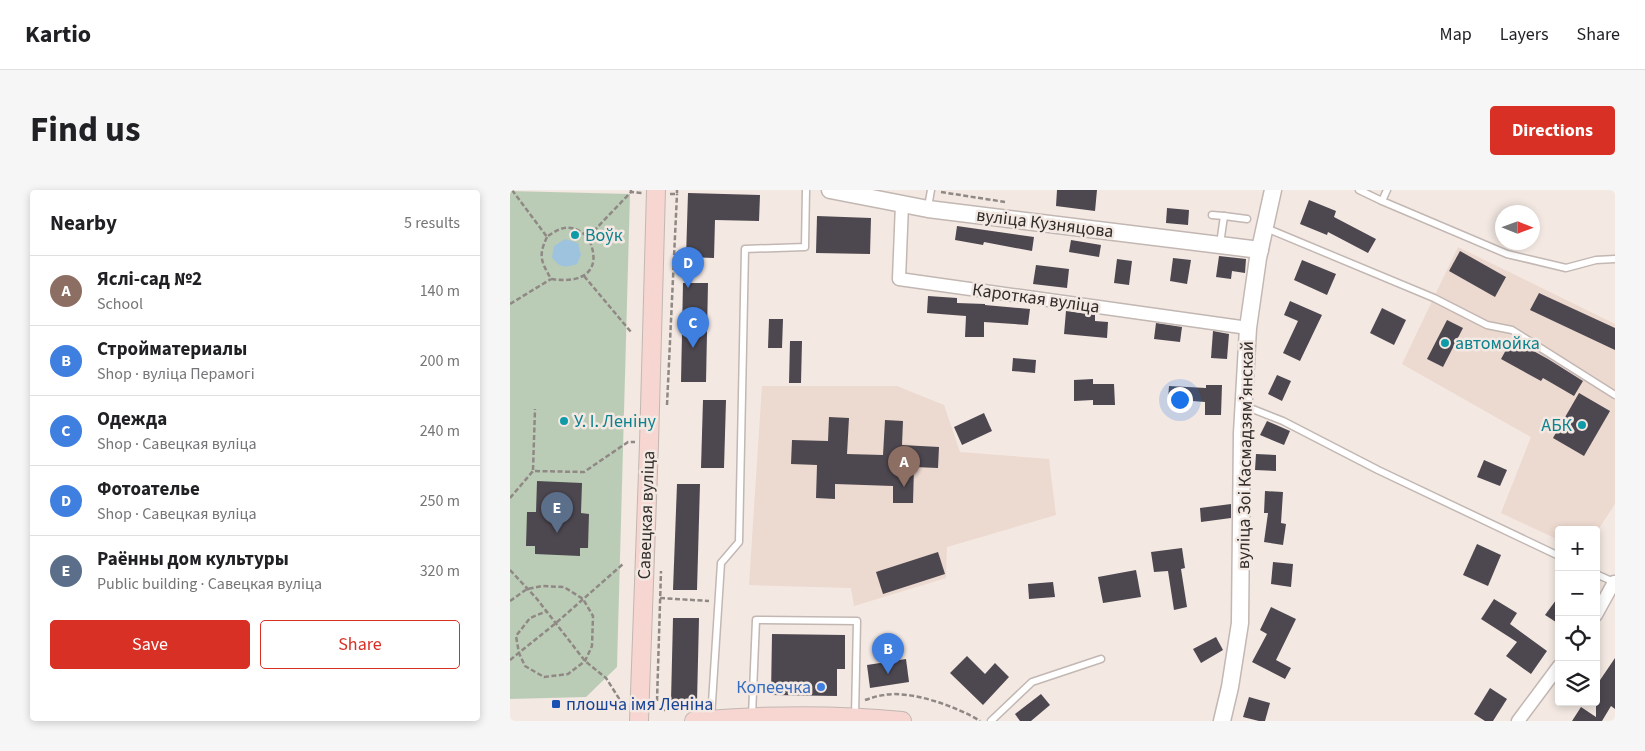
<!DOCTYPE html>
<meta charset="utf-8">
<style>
body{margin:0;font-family:"Source Sans 3",sans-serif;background:#f6f6f6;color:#202124}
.controls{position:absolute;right:15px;bottom:15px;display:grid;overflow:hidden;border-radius:5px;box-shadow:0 2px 8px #0003}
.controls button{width:45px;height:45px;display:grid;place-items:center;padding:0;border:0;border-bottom:1px solid #e0e0e0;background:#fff;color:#202124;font:25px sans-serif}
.compass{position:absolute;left:985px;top:15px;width:45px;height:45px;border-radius:50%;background:#fff;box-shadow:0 2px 8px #0003;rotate:91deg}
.you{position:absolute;left:669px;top:209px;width:18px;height:18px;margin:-12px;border:4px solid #fff;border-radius:50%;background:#1a73e8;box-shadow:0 0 0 8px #1a73e833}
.badge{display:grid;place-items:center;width:32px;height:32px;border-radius:50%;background:#d93025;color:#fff;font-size:16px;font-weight:700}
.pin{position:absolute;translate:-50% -41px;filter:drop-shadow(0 1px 2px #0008)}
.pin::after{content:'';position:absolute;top:26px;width:18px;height:15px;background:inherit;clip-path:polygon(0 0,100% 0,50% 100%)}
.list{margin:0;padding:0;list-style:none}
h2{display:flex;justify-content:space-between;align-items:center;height:65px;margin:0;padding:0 20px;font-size:21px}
h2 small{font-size:16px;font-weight:400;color:#757577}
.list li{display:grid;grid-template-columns:32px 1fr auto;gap:15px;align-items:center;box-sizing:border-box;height:70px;padding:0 20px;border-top:1px solid #e0e0e0}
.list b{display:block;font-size:19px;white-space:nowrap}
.list p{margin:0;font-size:16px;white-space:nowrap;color:#757577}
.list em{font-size:16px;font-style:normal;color:#757577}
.actions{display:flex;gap:10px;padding:15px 20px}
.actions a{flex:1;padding:11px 0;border:1px solid #d93025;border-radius:5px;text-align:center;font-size:18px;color:#d93025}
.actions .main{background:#d93025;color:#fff}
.icon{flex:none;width:28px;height:28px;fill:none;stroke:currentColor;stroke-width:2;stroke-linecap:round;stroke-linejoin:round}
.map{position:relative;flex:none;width:1105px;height:531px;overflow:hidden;border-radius:5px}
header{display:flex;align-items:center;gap:30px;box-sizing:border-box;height:70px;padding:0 25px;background:#fff;border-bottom:1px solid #e0e0e0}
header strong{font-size:24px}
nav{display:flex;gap:28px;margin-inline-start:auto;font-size:18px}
.intro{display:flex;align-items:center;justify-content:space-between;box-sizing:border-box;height:120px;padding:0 30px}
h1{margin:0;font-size:35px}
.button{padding:12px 22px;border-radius:5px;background:#d93025;color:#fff;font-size:18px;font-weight:700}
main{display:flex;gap:30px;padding:0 30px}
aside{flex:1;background:#fff;border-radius:5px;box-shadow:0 2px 8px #0003}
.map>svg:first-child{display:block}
.built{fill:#ecd9d0}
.green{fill:#bbccb6}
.water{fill:#9ec3de}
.building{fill:#4d474f}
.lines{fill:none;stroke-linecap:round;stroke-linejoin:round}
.service-casing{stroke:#c2b7b2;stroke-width:9}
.minor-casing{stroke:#c2b7b2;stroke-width:15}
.tertiary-casing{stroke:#c2b7b2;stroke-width:19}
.secondary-casing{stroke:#c2b7b2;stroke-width:20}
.path{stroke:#8f8884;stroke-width:2.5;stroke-dasharray:5 2.5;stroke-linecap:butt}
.service{stroke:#fff;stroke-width:6}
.minor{stroke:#fff;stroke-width:12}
.tertiary{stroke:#fff;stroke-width:16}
.secondary{stroke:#f7d5d0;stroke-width:18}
.culture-dot{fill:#0f9aa8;stroke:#f3e8e2;stroke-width:2}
.shop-dot{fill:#3f7fe0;stroke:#f3e8e2;stroke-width:2}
.transit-dot{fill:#1a4fb4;stroke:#f3e8e2;stroke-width:2}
.labels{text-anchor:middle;stroke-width:5;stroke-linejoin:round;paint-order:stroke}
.street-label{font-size:18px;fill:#312d2b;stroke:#f3e8e2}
.culture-label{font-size:18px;fill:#0d838f;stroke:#f3e8e2;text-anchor:start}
.shop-label{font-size:18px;fill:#366cbe;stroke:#f3e8e2;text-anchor:end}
.transit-label{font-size:18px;fill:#164399;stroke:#f3e8e2;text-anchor:start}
</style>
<header>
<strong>Kartio</strong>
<nav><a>Map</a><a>Layers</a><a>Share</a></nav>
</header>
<div class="intro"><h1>Find us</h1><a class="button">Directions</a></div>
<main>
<aside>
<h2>Nearby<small>5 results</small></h2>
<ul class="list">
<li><span class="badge" style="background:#8d6e63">A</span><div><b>Яслі-сад №2</b><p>School</p></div><em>140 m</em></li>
<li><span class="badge" style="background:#3f7fe0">B</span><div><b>Стройматериалы</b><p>Shop · вуліца Перамогі</p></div><em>200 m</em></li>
<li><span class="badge" style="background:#3f7fe0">C</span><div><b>Одежда</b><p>Shop · Савецкая вуліца</p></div><em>240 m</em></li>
<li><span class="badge" style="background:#3f7fe0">D</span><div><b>Фотоателье</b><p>Shop · Савецкая вуліца</p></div><em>250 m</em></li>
<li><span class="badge" style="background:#5c6f8a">E</span><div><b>Раённы дом культуры</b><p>Public building · Савецкая вуліца</p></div><em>320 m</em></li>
</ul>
<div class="actions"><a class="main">Save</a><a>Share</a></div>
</aside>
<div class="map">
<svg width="1105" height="531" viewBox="0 0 1105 531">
<rect width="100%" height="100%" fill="#f3e8e2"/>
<g class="built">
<path d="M948 57 1105 134V314L1086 343V340H1049V350L991 323 1021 247 892 174Z"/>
<path d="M252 196H387L434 215 450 262 539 269 546 325 437 357 436 388 344 416 341 398 239 395Z"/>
</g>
<path class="green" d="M0 1 120 4 107 477 76 507 0 509Z"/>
<path class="water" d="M55 49 68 53 71 65 67 74C55 78 49 78 42 67L44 56Z"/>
<g class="building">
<path d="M547 0H587L585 21 546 16Z"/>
<path d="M178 3 250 5 249 31 205 30 204 68 176 67Z"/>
<path d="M799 10 826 21 824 27 866 49 858 63 818 42 817 45 790 34Z"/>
<path d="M657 18 679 20 678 35 656 33Z"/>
<path d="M307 26 361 28 360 64 306 63Z"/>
<path d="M447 36 524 47 522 61 474 52 473 55 445 50Z"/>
<path d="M561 50 591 55 589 67 559 62Z"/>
<path d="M950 61 996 87 985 107 939 81Z"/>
<path d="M709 66 736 69 735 83 722 81 721 89 706 87Z"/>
<path d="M663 68 681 70 677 94 660 91Z"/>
<path d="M607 69 622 71 619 95 604 93Z"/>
<path d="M792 70 826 84 817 105 784 90Z"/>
<path d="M526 75 559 79 557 98 523 94Z"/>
<path d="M173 93H198L196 192H171Z"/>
<path d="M1029 103 1105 138V160L1020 120Z"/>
<path d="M418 106 447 108V113L475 114V115L520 119 518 135 474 132V147H455L456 126 417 123Z"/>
<path d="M780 111 812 125 790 171 773 163 788 131 774 125Z"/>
<path d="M872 118 896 130 884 155 860 143Z"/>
<path d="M556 121 585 125V131L598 132 597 148 554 144Z"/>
<path d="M259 129H273L272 158H258Z"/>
<path d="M937 130 953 138 933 177 917 169Z"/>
<path d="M646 133 672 137 670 152 644 149Z"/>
<path d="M703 141 719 144 717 169 701 168Z"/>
<path d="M1002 149 1038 169 1073 191 1064 206 1033 188 1031 191 991 169Z"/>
<path d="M280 151H292L291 193H279Z"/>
<path d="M503 168 526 170 525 183 502 181Z"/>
<path d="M767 185 781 191 772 211 758 204Z"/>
<path d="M583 189V194H604L605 215H583V210L564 211V190Z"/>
<path d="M696 195H712L711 225H695V212L658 209 659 196 696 198Z"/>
<path d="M1069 203 1100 221 1074 266 1043 248Z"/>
<path d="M193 210H216L214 278H191Z"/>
<path d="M474 223 482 241 452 255 444 237Z"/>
<path d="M319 227 339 228 337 264 373 265 375 230 393 231 392 255 429 257 428 278 404 277 403 313H383V296L325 294V309L306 308 307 275 281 274 282 250 318 251Z"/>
<path d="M757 231 780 241 774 255 750 245Z"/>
<path d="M746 264 766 265V281L745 280Z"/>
<path d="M974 270 997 280 990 296 967 287Z"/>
<path d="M27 291 72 293 71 323 79 324 78 358H70V366L25 364V356H16L17 322H26Z"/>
<path d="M167 294H190L187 400H163Z"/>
<path d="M755 301 773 302 771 333 776 334 773 355 754 352 758 323H754Z"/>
<path d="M721 314V328L691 332 690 318Z"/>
<path d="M967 354 991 365 978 396 953 385Z"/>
<path d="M672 358 675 378 671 379 677 417 664 420 658 381 644 382 641 362Z"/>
<path d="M428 362 435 384 373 404 366 382Z"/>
<path d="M763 372 783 374 781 397 761 394Z"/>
<path d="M626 380 631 407 593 413 588 387Z"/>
<path d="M543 392 545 407 519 409 518 394Z"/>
<path d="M1049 406V434L1035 425Z"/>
<path d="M984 409 1007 423 1000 434 1037 461 1021 484 996 466 1007 452 971 429Z"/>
<path d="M761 417 786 429 766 470 781 478 775 489 742 472 757 444 750 440Z"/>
<path d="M163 428H189L187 512 161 511Z"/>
<path d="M262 444 335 445V479H327V506L261 505Z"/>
<path d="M706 447 713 460 691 473 683 459Z"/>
<path d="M457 466 475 484 485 473 499 487 473 515 440 483Z"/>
<path d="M1105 468V519L1101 516 1092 531H1062L1071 517 1086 527V496Z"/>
<path d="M396 469 399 492 360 498 357 475Z"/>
<path d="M980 498 997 509 983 531H975L964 524Z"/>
<path d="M531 504 540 515 521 531H510L505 524Z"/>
<path d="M739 507 760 513 755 531H749L733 527Z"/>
</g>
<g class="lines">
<g class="service-casing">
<g id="service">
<path d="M849 0 872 11 877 0"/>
<path d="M872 11 997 64 1056 78 1086 70 1105 69"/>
<path d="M418 17 421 0"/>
<path d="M702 25 714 26"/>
<path d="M756 38 924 108 977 135 1002 140 1105 205"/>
<path d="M710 54 714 26 737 29"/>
<path d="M735 216 773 231 868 280 1049 366"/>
<path d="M1086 384 1104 392"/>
<path d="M242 526 246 430 347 431 345 526"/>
<path d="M201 528 211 373 229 352 235 59 295 57 296 0"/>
<path d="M481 531 522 492 591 469"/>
</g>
</g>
<g class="minor-casing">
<g id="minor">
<path d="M392 14 389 89 738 138"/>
<path d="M1086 425 1104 392"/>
<path d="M1008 531 1049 476"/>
</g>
</g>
<g class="tertiary-casing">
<g id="tertiary">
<path d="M320 0 418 19 750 60"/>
<path d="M712 531 720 497 730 433 732 243 738 138 748 68 763 0"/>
</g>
</g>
<g class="secondary-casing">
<g id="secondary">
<path d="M129 531 139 254 146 0"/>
<path d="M184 531C253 525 323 524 392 531"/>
</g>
</g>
<g class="path">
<path d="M2 0 37 47C53 35 62 34 78 47L121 2"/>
<path d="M121 0V2L132 3"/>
<path d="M431 2 495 12"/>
<path d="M160 4H167V0"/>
<path d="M37 47C28 66 31 71 41 89 73 94 94 81 78 47"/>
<path d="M74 86 121 142"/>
<path d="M0 114 41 89"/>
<path d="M157 215 167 4"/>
<path d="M23 280 25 219"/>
<path d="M0 308 23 281 74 282 118 252H125"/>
<path d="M0 380 27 409 75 471 96 488 110 510"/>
<path d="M150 408 199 411"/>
<path d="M0 411 17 399 32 396 54 397 73 409 83 426 82 456 75 471 58 484 34 487 15 476 9 463 6 446 20 428 37 421"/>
<path d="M0 470 46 433 113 374"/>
<path d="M355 510C361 508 367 506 374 505 401 500 448 517 470 531"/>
<path d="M147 511 151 381"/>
<path d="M154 520 175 519"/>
</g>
<use href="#service" class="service"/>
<use href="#minor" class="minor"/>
<use href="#tertiary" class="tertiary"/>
<use href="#secondary" class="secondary"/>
</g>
<g class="culture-dot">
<circle cx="65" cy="45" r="5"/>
<circle cx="935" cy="153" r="5"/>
<circle cx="54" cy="231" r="5"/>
<circle cx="1072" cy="235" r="5"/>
</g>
<circle class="shop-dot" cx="311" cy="497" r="5"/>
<rect class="transit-dot" x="41" y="509" width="10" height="10" rx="2.5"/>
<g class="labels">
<g class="street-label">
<text transform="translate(535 33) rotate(7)" y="6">вуліца Кузняцова</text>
<text transform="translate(526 108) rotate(8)" y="6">Кароткая вуліца</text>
<text transform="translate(735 265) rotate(-89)" y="6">вуліца Зоі Касмадзямʼянскай</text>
<text transform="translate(136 325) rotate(-88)" y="6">Савецкая вуліца</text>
</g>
<g class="culture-label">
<text x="75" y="51">Воўк</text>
<text x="945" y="159">автомойка</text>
<text x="64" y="237">У. І. Леніну</text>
<text x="1062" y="241" text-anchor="end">АБК</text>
</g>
<g class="shop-label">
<text x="301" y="503">Копеечка</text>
</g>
<g class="transit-label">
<text x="56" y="520">плошча імя Леніна</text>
</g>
</g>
</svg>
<div class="controls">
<button>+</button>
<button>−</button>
<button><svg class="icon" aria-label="locate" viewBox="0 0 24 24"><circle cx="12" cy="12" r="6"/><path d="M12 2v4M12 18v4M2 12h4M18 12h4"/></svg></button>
<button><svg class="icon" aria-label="layers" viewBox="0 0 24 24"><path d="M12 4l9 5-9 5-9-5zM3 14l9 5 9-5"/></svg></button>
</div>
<svg class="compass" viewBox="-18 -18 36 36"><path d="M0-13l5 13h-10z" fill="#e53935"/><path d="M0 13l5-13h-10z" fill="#757577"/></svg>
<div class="you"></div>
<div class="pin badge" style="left:394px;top:297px;background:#8d6e63">A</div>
<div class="pin badge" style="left:378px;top:484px;background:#3f7fe0">B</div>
<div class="pin badge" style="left:183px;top:158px;background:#3f7fe0">C</div>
<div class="pin badge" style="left:178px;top:98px;background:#3f7fe0">D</div>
<div class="pin badge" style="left:47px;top:343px;background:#5c6f8a">E</div>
</div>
</main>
